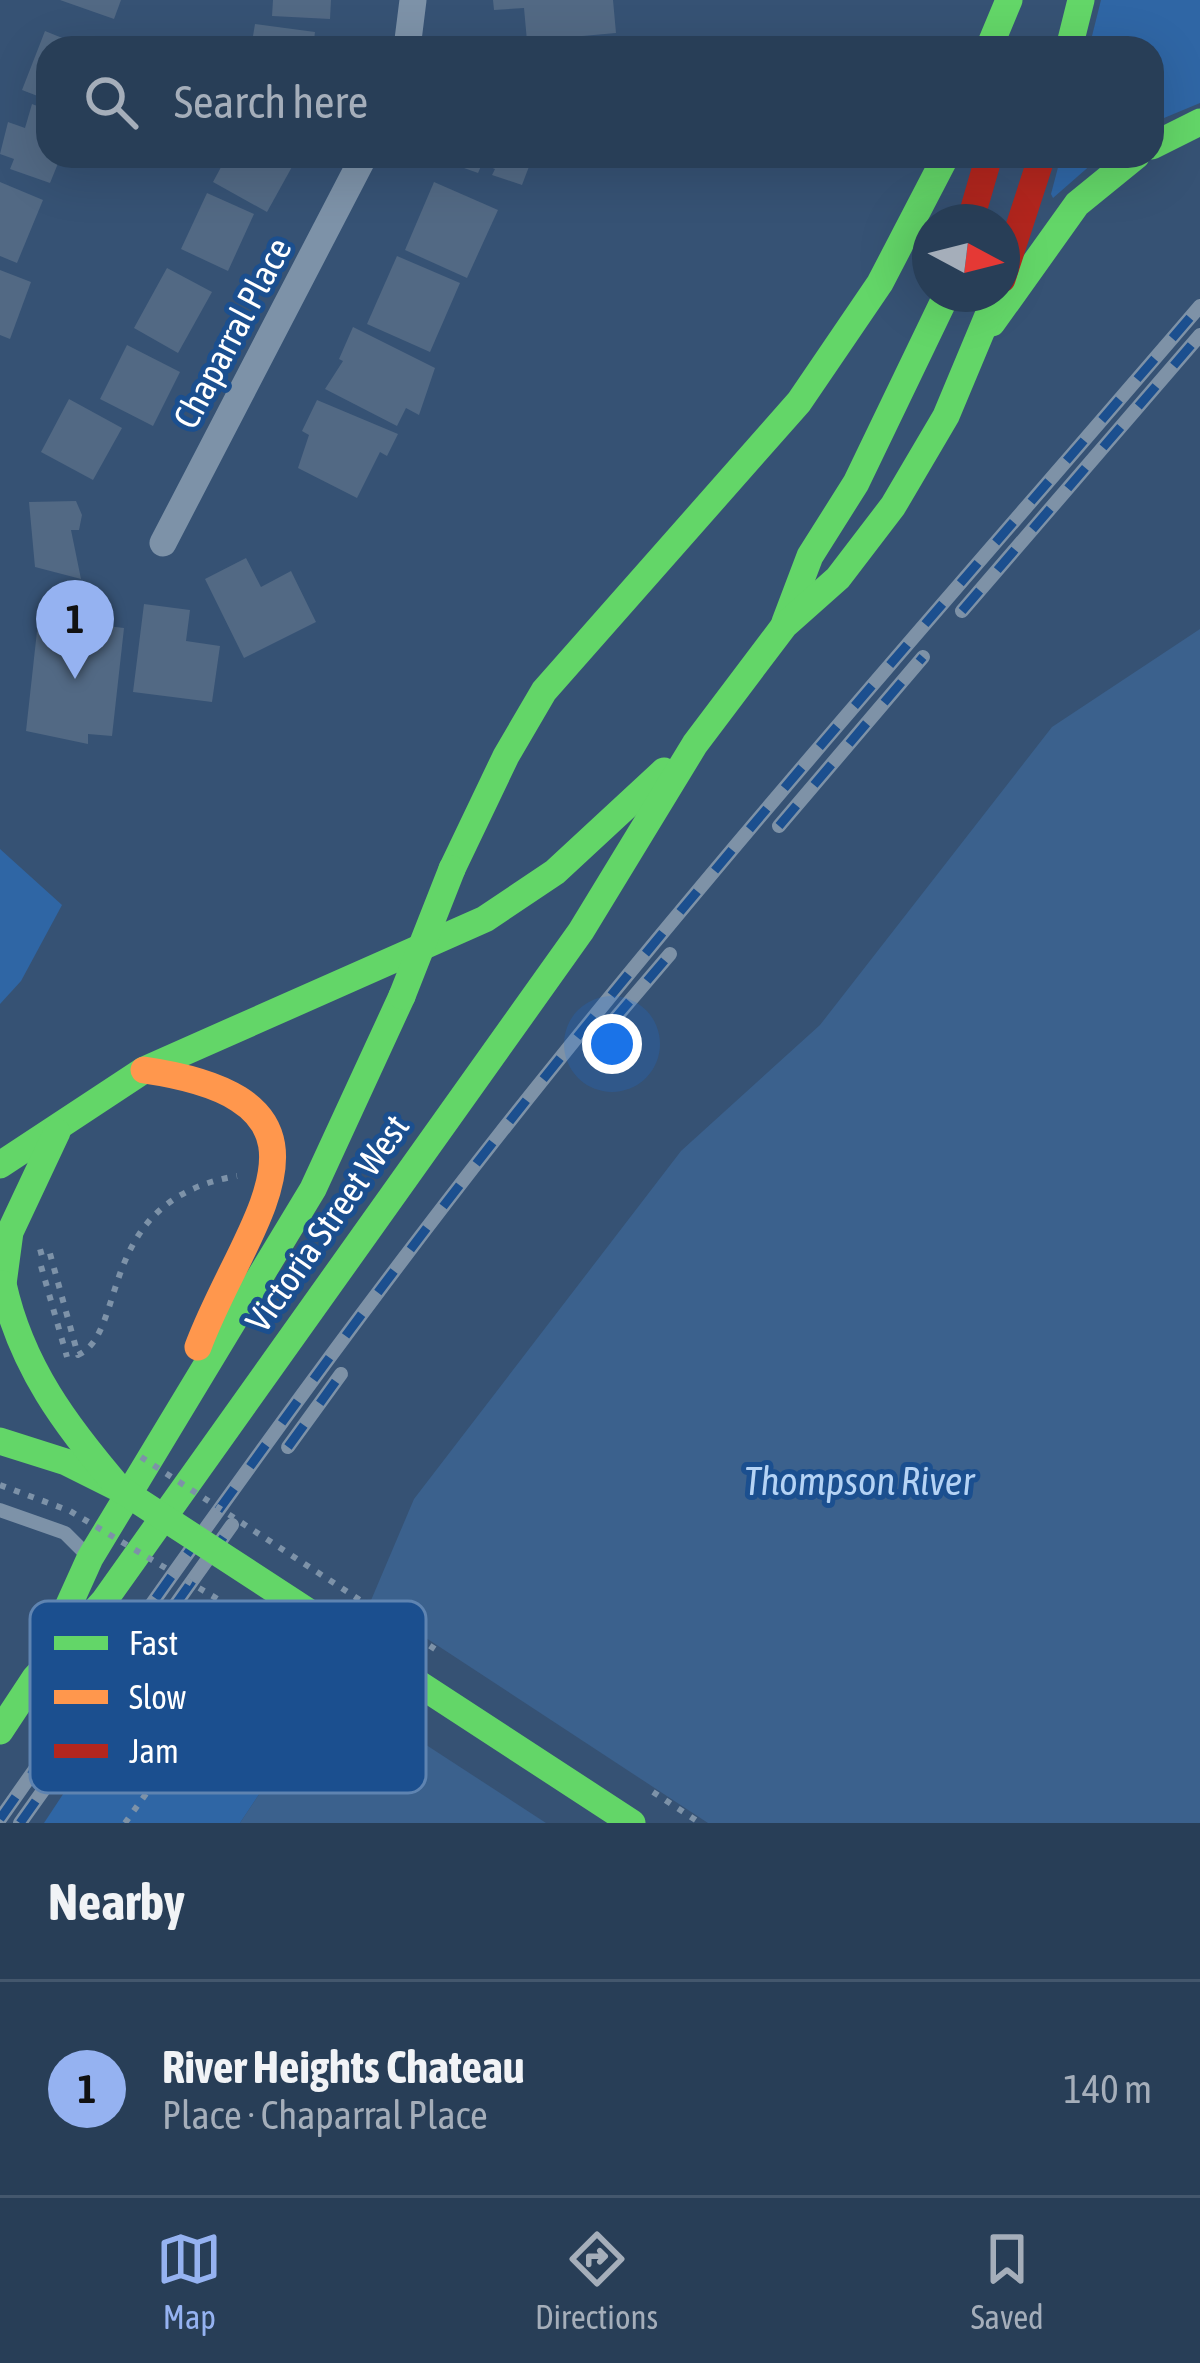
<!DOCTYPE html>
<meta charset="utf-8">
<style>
body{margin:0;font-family:"Asap Condensed",sans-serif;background:#344961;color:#f1f3f6}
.compass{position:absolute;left:912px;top:204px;width:108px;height:108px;border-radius:50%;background:#283e57;box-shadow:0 12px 48px #0002;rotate:97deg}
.you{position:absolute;left:612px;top:1044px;width:42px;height:42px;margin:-30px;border:9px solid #fff;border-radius:50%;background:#1a73e8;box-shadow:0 0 0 18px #1a73e833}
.badge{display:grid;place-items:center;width:78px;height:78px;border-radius:50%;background:#95b2f1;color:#111;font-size:39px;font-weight:700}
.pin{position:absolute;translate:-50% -99px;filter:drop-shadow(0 3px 6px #0008)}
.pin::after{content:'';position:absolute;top:63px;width:42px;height:36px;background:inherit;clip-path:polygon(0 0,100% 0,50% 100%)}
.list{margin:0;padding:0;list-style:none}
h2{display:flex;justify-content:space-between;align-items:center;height:156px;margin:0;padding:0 48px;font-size:51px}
h2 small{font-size:39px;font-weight:400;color:#a5aeba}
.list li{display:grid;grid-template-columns:78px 1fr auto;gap:36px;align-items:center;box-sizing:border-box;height:216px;padding:0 48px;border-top:3px solid #44576d}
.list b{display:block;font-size:45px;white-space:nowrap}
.list p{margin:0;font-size:39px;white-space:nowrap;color:#a5aeba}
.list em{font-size:39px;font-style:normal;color:#a5aeba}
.icon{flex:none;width:66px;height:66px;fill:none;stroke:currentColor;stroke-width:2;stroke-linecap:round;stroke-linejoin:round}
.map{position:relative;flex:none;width:1200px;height:1823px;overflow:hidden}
.search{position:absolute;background:#283e57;box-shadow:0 12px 48px #0002;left:36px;right:36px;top:36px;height:132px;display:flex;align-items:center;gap:30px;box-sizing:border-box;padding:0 42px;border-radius:36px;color:#a5aeba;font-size:45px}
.sheet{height:372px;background:#283e57}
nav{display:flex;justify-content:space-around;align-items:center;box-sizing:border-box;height:168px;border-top:3px solid #44576d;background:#283e57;font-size:33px;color:#a5aeba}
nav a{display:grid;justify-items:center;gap:6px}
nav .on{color:#95b2f1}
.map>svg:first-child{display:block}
.green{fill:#2f66a5}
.water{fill:#3b618d}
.pier{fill:#365274}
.building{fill:#526984}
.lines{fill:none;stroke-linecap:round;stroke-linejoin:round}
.path{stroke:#7d92a8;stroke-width:6;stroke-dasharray:6 9;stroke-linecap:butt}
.lane{stroke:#7d92a8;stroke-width:14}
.street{stroke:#7d92a8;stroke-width:27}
.fast{stroke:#63d668;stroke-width:27}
.slow{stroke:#ff974d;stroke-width:27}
.jam{stroke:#b3261e;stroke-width:27}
.rail-casing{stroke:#7e92a7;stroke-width:14}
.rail{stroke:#1b4f8f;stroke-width:9;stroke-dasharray:27;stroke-linecap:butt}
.path-bridge{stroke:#7d92a8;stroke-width:6;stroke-dasharray:6 9;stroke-linecap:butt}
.fast-bridge{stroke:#63d668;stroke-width:27}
.labels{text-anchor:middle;stroke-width:10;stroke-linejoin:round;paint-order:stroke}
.street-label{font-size:36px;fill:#fff;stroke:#1b4f8f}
.water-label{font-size:39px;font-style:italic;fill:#b5d3f5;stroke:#1b4f8f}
.key{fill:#1b4f8f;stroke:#5f84b1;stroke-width:3}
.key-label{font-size:33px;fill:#fff}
</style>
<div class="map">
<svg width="1200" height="1823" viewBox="0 0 1200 1823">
<rect width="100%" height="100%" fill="#365274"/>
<g class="green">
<path d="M1101 0H1200V103L1152 123V48H1089Z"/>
<path d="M1061 156H1101L1053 198 1051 194Z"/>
<path d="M0 849 62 905 21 981 0 1004Z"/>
<path d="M188 1605 331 1686 240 1823H44Z"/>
</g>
<path class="water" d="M1200 629V1823H240L341 1671 414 1499 681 1151 820 1025 1052 727Z"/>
<path class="pier" d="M365 1598 708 1823H546L328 1681Z"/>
<g class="building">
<path d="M60 0H121L114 19Z"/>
<path d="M273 0H331L330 19 272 16Z"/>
<path d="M493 0H613L616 33 527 41 524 8 494 10Z"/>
<path d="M255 24 315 32 313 48H251Z"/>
<path d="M45 31 87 48H48V100L22 90Z"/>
<path d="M32 104 48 110V156H61L50 183 10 169 14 159 0 154 8 122 25 128Z"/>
<path d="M227 156H298L267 212 213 182Z"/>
<path d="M453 156H533L522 185 492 175 495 169 482 164 478 173 450 163Z"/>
<path d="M0 182 43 200 17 263 0 256Z"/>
<path d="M434 182 498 210 467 278 405 250Z"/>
<path d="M207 193 254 214 228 271 181 249Z"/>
<path d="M397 256 460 283 430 352 367 324Z"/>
<path d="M167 268 212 292 178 353 134 328Z"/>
<path d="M0 270 31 282 10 339 0 335Z"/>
<path d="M353 327 435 368 419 415 406 408 397 426 325 389 343 361 339 359Z"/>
<path d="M127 345 180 372 153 426 100 399Z"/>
<path d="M69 399 122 428 93 480 41 452Z"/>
<path d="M317 400 398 434 387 456 380 452 357 498 298 468 309 435 302 431Z"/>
<path d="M76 501 82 515 79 530H71L81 579 35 567 29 502Z"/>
<path d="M246 558 261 587 291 571 316 622 244 658 205 579Z"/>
<path d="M144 604 190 610 186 641 220 646 212 702 133 692Z"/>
<path d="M71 611 99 614V625L124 628 112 736 88 734V744L26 731 39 613 71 616Z"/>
</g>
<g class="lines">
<g class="path">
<path d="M38 1253 49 1250 78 1355C129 1332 94 1200 237 1176"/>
<path d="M41 1266 67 1357"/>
<path d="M125 1823 265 1628 269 1631"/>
</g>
<path class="lane" d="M0 1510 65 1533 89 1557"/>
<g class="street">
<path d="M407 48 413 0"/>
<path d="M163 543 364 156"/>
</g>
<g class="fast">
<path d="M989 48 1009 0"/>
<path d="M1069 48 1081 0"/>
<path d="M1152 146 1200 122"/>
<path d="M992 323 1077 204 1136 156"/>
<path d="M785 622 810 556 856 483 947 294"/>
<path d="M452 869 506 756 544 691 799 402 880 283 946 156"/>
<path d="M0 1165 144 1070 485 919 555 872 664 771"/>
<path d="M3 1284 10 1232 57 1132"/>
<path d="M0 1441 66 1462 120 1489"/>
<path d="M53 1640 90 1558 313 1189 402 996"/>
<path d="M0 1731 35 1678 104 1601 581 931 695 744 784 626 838 578 893 506 946 416 997 294"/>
</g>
<path class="slow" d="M144 1070C365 1102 244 1223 198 1347"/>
<g class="jam">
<path d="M970 222 989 156"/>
<path d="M1002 279 1042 156"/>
</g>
<g class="rail-casing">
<g id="rail">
<path d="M962 611 1200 335"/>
<path d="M779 826 923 657"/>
<path d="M612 1022 670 954"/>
<path d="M288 1447 341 1374"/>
<path d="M0 1819C162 1589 324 1357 498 1136 722 852 964 581 1200 306"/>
<path d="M20 1823 232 1525"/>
</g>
</g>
<use href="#rail" class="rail"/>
<g class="path-bridge">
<path d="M141 1457 441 1653"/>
<path d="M0 1485 70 1511 241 1613"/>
<path d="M653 1792 700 1823"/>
</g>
<g class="fast-bridge">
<path d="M402 996 452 869"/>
<path d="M3 1284C21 1366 66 1426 120 1489L632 1823"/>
</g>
</g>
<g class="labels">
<g class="street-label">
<text transform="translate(232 333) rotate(-62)" y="13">Chaparral Place</text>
<text transform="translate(327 1223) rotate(-55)" y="13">Victoria Street West</text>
</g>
<g class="water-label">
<text x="859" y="1495">Thompson River</text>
</g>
</g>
<rect x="30" y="1601" width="396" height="192" rx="18" class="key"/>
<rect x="54" y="1636" width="54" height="14" fill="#63d668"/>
<rect x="54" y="1690" width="54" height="14" fill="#ff974d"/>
<rect x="54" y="1744" width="54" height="14" fill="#b3261e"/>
<g class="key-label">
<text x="129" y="1655">Fast</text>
<text x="129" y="1709">Slow</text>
<text x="129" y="1763">Jam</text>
</g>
</svg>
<svg class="compass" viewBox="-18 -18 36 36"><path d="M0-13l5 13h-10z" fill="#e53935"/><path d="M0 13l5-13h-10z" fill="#a5aeba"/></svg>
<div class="you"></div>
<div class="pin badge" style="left:75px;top:679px">1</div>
<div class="search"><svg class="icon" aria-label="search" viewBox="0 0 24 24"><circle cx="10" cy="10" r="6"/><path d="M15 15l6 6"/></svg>Search here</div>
</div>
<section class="sheet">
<h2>Nearby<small></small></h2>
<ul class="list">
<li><span class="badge">1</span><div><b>River Heights Chateau</b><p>Place · Chaparral Place</p></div><em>140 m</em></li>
</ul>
</section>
<nav>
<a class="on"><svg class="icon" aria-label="map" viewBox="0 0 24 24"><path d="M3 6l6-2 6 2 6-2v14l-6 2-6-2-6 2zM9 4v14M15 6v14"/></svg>Map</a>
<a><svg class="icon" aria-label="directions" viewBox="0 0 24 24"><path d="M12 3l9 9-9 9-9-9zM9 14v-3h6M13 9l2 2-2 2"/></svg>Directions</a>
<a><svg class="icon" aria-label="saved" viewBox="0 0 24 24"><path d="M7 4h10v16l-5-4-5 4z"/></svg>Saved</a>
</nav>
